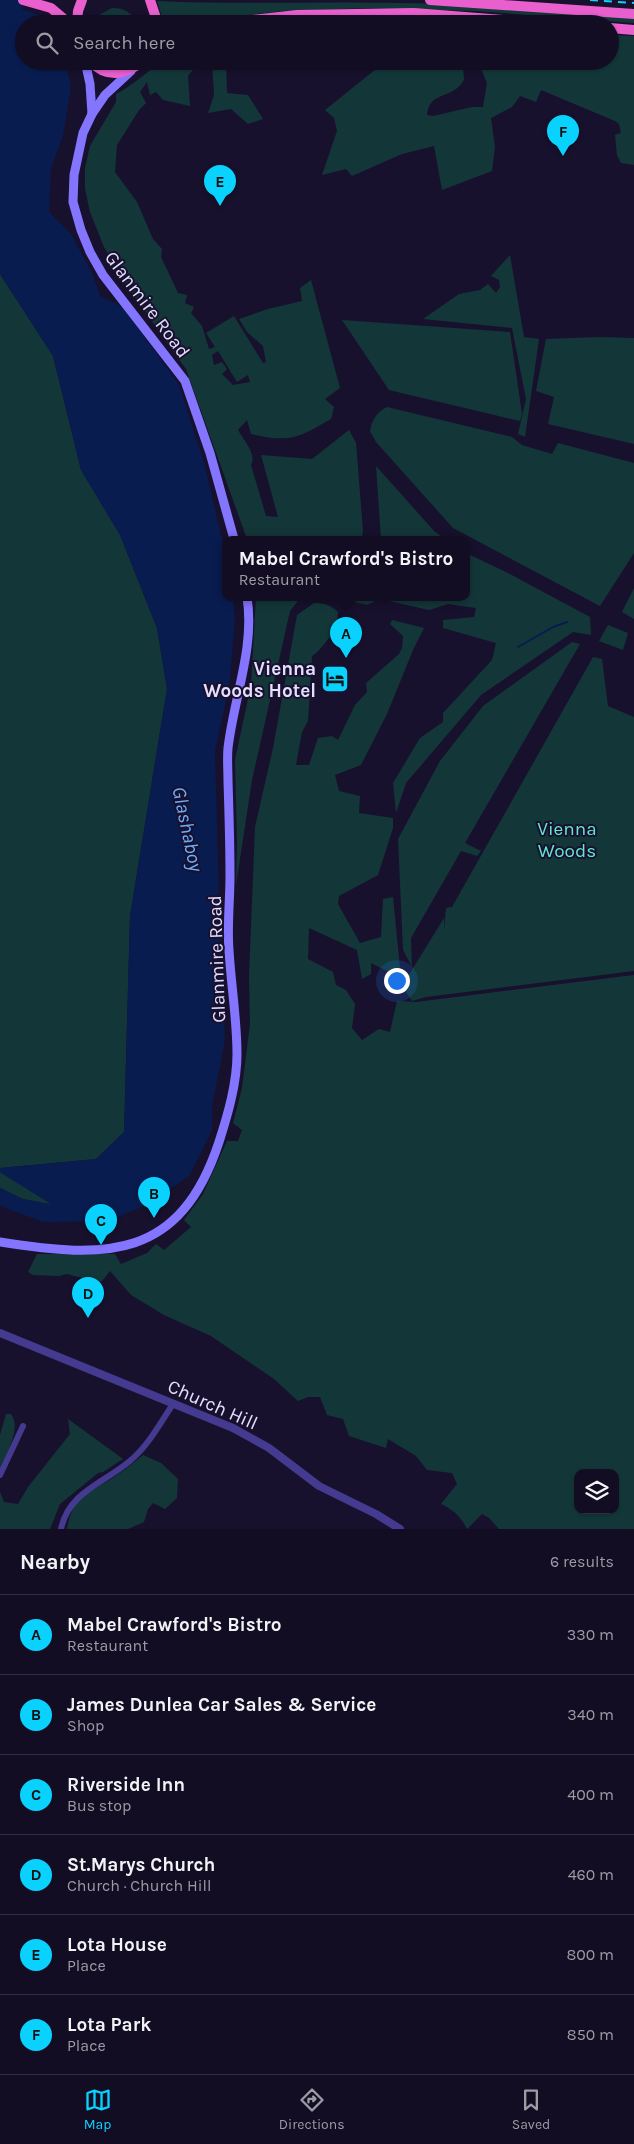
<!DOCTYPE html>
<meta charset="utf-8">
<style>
body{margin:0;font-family:Karla,sans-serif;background:#1b162a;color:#f1f3f6}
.controls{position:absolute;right:15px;bottom:15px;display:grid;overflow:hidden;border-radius:10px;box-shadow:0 1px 4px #0004}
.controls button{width:45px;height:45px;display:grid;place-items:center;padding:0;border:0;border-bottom:1px solid #312d40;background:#120d22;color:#f1f3f6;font:25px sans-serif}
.you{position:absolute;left:396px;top:980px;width:18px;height:18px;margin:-12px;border:4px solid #fff;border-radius:50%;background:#1a73e8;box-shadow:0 0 0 8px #1a73e833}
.badge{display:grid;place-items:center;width:32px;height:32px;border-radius:50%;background:#0ad2ff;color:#111;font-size:16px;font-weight:700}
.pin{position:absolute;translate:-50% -41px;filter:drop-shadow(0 1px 2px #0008)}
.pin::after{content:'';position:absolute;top:26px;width:18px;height:15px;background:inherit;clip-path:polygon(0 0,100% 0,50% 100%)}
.popup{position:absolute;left:222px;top:536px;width:248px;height:65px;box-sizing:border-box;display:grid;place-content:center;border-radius:10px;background:#120d22;filter:drop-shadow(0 1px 4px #0005);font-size:16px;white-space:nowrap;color:#9c9ca5}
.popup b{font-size:19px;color:#f1f3f6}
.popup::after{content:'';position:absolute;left:50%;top:100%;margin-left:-10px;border:10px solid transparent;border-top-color:#120d22}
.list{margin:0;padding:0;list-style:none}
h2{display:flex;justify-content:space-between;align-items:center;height:65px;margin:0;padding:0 20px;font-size:21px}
h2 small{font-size:16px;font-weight:400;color:#9c9ca5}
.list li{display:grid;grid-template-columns:32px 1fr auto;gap:15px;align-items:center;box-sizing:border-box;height:80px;padding:0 20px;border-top:1px solid #312d40}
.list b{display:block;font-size:19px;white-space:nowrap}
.list p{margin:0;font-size:16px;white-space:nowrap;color:#9c9ca5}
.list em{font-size:16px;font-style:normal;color:#9c9ca5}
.icon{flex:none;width:28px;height:28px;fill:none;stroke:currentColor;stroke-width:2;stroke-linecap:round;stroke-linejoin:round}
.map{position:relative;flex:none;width:634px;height:1529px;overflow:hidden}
.search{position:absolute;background:#120d22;box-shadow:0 1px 4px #0004;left:15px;right:15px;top:15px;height:55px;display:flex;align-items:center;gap:12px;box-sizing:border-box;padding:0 18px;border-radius:28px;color:#9c9ca5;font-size:19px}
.sheet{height:545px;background:#120d22}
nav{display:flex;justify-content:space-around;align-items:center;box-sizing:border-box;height:70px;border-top:1px solid #312d40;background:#120d22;font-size:14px;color:#9c9ca5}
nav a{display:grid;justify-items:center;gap:2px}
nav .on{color:#0ad2ff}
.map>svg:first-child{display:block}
.green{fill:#133739;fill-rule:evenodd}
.water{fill:#081c4f}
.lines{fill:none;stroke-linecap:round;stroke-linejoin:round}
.stream{stroke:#081c4f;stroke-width:2}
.minor{stroke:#443a8f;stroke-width:6}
.tertiary{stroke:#443a8f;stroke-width:8}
.secondary{stroke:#8475ff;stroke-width:9}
.trunk{stroke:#e85fcd;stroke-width:10}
.rail{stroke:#0ad2ff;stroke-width:2;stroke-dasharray:8 6;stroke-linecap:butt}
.labels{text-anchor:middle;stroke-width:4;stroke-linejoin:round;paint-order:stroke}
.street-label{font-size:19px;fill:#e4deff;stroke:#18112e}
.poi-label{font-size:19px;font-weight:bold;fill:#e4deff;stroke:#18112e;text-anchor:end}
.park-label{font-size:19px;fill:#62e7d1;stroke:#18112e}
.water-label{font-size:20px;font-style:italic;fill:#6cafff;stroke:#18112e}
</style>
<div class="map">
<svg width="634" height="1529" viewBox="0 0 634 1529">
<rect width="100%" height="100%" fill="#18112e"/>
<g class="green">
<path d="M157 1C238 5 319 1 400 3 478 4 556 11 634 17V23L476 11 369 8 282 11 206 20 193 24H164Z"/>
<path d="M112 8C124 8 132 12 137 24H95L99 15Z"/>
<path d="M610 35 634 36V165L621 163 617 155 615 135 621 133 619 124 615 121 541 90 536 102 520 96 512 107 491 118 495 147 492 171 442 190 434 146 402 154 352 176 346 169 322 175 337 131 334 118 325 110 376 69 390 61H461L463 67 464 80C462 83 459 87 456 89 443 98 429 95 427 115L433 116 472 107H483L487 83 478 61H610Z"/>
<path d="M163 61H204L198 64 188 76 190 106 163 100 156 92 150 95 147 82 140 92 146 103 139 110 117 145 115 172 137 202 153 239 162 249 161 257 178 293 187 295 185 303 194 307 191 313 202 326 209 349 215 347 206 333 234 316 263 363 266 362 263 346 247 332 239 319 268 309 302 301 300 288 311 280 340 388 325 399 334 407 331 419C298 438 290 443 251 434L247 420 238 430C244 441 257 454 251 465L266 516 278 517 261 455 312 459 349 430 356 443 363 531 362 539H247L186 369 124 282 104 247 90 212 85 189V168L90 146 116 102V94C134 85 146 72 163 61ZM218 351 237 382 248 375 250 382 233 385 222 374 227 369 222 362 214 365 212 355Z"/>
<path d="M212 61H226L227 93 248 95 263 119 248 124 231 109 208 113 214 95Z"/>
<path d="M510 255 524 337 539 339 525 437 518 434 526 399 512 328 423 319 459 294 480 290 488 284 496 293 500 287 499 280 491 276Z"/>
<path d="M0 274 53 356 81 470 120 535 157 628 167 689 130 916 124 1132 96 1159 0 1168Z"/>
<path d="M342 320 510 332 522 414 520 421 389 390Z"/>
<path d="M599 337 634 338V444L548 424 554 397 536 391 546 339Z"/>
<path d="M387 407 512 437 522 445 552 454 558 443 634 463V553L600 606 453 528 376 442 370 431C372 420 376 413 387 407Z"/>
<path d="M376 466 434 531 445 539H381Z"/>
<path d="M466 553 508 573 590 617 591 635 573 632 481 695 406 783 396 813 393 783 420 738 443 722V713L492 660 496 643 443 628V620L474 617 476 608 448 604 429 610 380 599 367 605 345 600 339 597H466Z"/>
<path d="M634 588V619L622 612Z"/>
<path d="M256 597H301L290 611 252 780 236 885 237 842 235 760 251 685Z"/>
<path d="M314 603C324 603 331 605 338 612L336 632C326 638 323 649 312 656L308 721 302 732 296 765H309L318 738 332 736 338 740 355 705 367 692 366 683 399 654 402 648 403 636 390 624 392 620 424 628 413 650 387 714 361 765 335 775 339 791 360 796 359 813 393 818V828L378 875 339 896 338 904 360 943 381 937 383 899 393 897 401 978 371 963V974L362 979 357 950 309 928 308 959 333 972 336 985 346 990 355 1004 352 1028 362 1040 379 1029 390 1032 397 1001 416 1002 634 975V1529H499L489 1518 482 1514 467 1529C462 1518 453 1509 441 1504L457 1484 452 1473 427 1470 416 1456 388 1439 386 1448 349 1436 343 1419 327 1415 320 1397H308L298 1401 274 1379 211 1336 164 1315 131 1295 110 1271 102 1281 90 1285 87 1279 67 1274 59 1276 33 1275 28 1272 37 1254H115L121 1264 147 1253 156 1244 164 1250 191 1227 184 1220 203 1194 227 1141H238L242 1130 233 1123 242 1088 250 1024 249 976 255 827 273 748 297 615ZM578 1473H615V1510H578Z"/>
<path d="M608 625 628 633 623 650 599 641Z"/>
<path d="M572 642 580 644 465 843 481 851 477 856 461 851 411 938 412 967 403 950 398 839 440 761 483 706Z"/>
<path d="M593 657 602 659 608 706 634 717V971L426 997 412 1001 402 986 444 918V930L446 908 452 907Z"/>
<path d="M0 1172 53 1205 23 1199 0 1188Z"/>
<path d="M6 1414H11C22 1428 6 1454 0 1469V1435Z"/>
<path d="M68 1419 123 1459 103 1472 98 1473 60 1504 50 1529H0V1492L4 1502 18 1504 28 1487 70 1434Z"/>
<path d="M143 1455 161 1463 178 1479 177 1498 165 1509 153 1503 148 1509 144 1522 128 1529H67C73 1498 83 1496 108 1481 121 1473 132 1464 143 1455Z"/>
</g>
<path class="water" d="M0 0H26L22 9 38 15 46 24H24V61H65L71 86 63 136 51 168 49 212 71 234 93 275 100 296 123 307 179 385 205 466 226 557V597H233L235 620 229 687 215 751 220 935 225 1040 212 1106V1130L189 1176 148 1204 109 1221 44 1222 10 1210 0 1205V1188L23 1199 51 1204 0 1172V1168L96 1159 124 1132 130 916 167 689 157 628 120 535 81 470 53 356 0 274Z"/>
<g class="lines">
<path class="stream" d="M518 647 553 627 567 622"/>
<g class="minor">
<path d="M0 1475 23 1426"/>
<path d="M61 1529C69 1491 105 1483 131 1460 148 1446 161 1422 173 1404"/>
</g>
<path class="tertiary" d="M0 1333 233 1428 269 1448 319 1486 376 1514 400 1529"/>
<g class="secondary">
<path d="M85 61 90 84 92 114"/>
<path d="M131 71 105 95 92 114 83 133 74 175 73 202 81 230 90 252 103 275 185 381 210 453 234 539"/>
<path d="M0 1242C107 1259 180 1260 219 1142 228 1114 237 1083 237 1054 237 1019 231 985 229 950 227 926 230 901 230 876 230 844 229 812 228 781 228 770 227 758 228 748 234 697 255 648 247 597"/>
</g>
<g class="trunk">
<path d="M23 0 51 8 70 24"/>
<path d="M150 0 158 24"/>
<path d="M430 0 634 14"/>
<path d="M77 24 78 11 82 0"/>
<path d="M216 24 297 15 414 13 556 24"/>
<path d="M610 28 634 30"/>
<path d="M90 61C107 79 126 75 143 61"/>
</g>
<path class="rail" d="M590 0 634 3"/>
</g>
<defs>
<g id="hotel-square" transform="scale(1.4375)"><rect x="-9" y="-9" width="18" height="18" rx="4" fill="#0ad2ff" stroke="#18112e"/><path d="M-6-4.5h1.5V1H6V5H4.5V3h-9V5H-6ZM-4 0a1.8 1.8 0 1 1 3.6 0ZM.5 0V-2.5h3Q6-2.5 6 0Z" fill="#111"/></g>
</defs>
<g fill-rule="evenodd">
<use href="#hotel-square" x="335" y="679"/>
</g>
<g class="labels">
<g class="street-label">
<text transform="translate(148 304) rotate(53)" y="7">Glanmire Road</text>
<text transform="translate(216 959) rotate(-92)" y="7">Glanmire Road</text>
<text transform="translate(213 1404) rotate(24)" y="7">Church Hill</text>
</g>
<g class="poi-label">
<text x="316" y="675">Vienna<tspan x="316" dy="22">Woods Hotel</tspan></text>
</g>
<g class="park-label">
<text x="567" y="835">Vienna<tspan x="567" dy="22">Woods</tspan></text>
</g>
<g class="water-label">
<text transform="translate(188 829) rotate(78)" y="7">Glashaboy</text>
</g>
</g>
</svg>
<div class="controls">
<button><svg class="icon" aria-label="layers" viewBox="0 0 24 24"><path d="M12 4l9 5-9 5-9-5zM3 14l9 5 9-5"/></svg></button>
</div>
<div class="you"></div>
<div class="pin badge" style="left:346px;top:658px">A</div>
<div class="popup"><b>Mabel Crawford's Bistro</b>Restaurant</div>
<div class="pin badge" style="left:154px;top:1218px">B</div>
<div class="pin badge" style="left:101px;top:1245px">C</div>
<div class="pin badge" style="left:88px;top:1318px">D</div>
<div class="pin badge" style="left:220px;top:206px">E</div>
<div class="pin badge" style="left:563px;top:156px">F</div>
<div class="search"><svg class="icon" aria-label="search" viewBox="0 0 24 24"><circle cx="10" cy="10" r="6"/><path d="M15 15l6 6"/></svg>Search here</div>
</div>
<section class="sheet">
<h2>Nearby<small>6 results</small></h2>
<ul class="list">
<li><span class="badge">A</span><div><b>Mabel Crawford's Bistro</b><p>Restaurant</p></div><em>330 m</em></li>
<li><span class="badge">B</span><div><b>James Dunlea Car Sales &amp; Service</b><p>Shop</p></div><em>340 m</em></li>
<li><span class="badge">C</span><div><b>Riverside Inn</b><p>Bus stop</p></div><em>400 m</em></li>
<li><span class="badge">D</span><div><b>St.Marys Church</b><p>Church · Church Hill</p></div><em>460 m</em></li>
<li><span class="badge">E</span><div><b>Lota House</b><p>Place</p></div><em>800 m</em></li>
<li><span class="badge">F</span><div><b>Lota Park</b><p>Place</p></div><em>850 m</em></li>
</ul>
</section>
<nav>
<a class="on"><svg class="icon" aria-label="map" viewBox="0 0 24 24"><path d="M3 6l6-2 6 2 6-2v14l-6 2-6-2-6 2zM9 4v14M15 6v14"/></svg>Map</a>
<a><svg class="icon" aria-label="directions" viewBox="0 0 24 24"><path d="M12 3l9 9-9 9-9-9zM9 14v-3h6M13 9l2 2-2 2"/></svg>Directions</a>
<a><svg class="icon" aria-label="saved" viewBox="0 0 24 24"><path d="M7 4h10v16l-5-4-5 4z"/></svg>Saved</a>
</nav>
